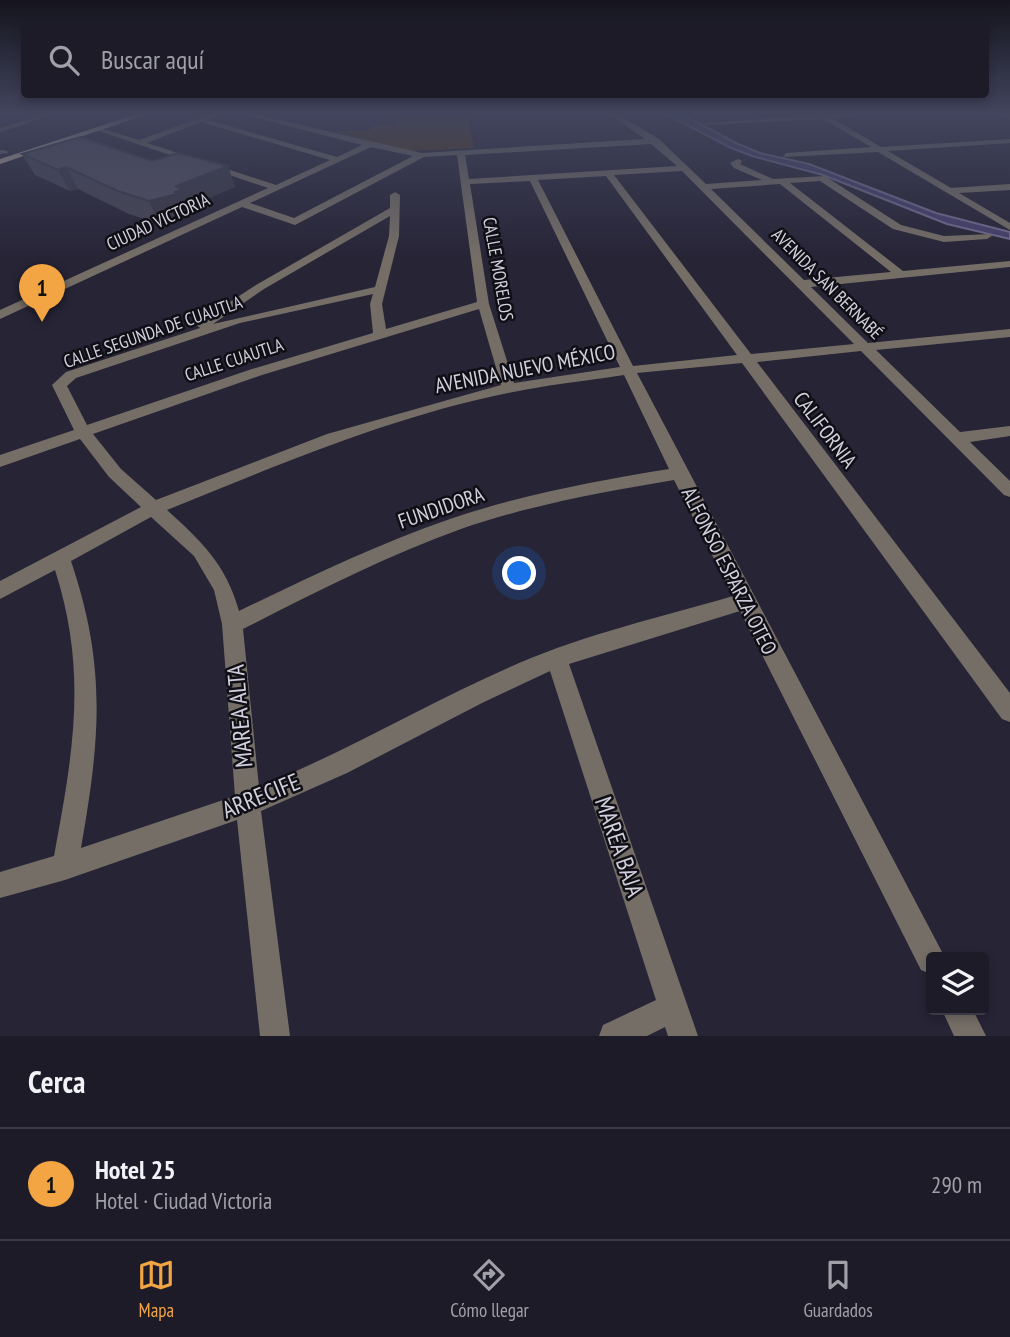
<!DOCTYPE html>
<html lang="es">
<meta charset="utf-8">
<style>
body{margin:0;font-family:"PT Sans Narrow",sans-serif;background:#2a2834;color:#f1f3f6}
.controls{position:absolute;right:21px;bottom:21px;display:grid;overflow:hidden;border-radius:7px;box-shadow:0 4px 10px #0003}
.controls button{width:63px;height:63px;display:grid;place-items:center;padding:0;border:0;border-bottom:2px solid #3b3945;background:#1d1b28;color:#f1f3f6;font:35px sans-serif}
.you{position:absolute;left:520px;top:574px;width:24px;height:24px;margin:-18px;border:5px solid #fff;border-radius:50%;background:#1a73e8;box-shadow:0 0 0 10px #1a73e833}
.badge{display:grid;place-items:center;width:46px;height:46px;border-radius:50%;background:#f2a542;color:#111;font-size:23px;font-weight:700}
.pin{position:absolute;translate:-50% -58px;filter:drop-shadow(0 2px 4px #0008)}
.pin::after{content:'';position:absolute;top:37px;width:24px;height:21px;background:inherit;clip-path:polygon(0 0,100% 0,50% 100%)}
.list{margin:0;padding:0;list-style:none}
h2{display:flex;justify-content:space-between;align-items:center;height:91px;margin:0;padding:0 28px;font-size:30px}
h2 small{font-size:23px;font-weight:400;color:#a0a1a8}
.list li{display:grid;grid-template-columns:46px 1fr auto;gap:21px;align-items:center;box-sizing:border-box;height:112px;padding:0 28px;border-top:2px solid #3b3945}
.list b{display:block;font-size:26px;white-space:nowrap}
.list p{margin:0;font-size:23px;white-space:nowrap;color:#a0a1a8}
.list em{font-size:23px;font-style:normal;color:#a0a1a8}
.icon{flex:none;width:38px;height:38px;fill:none;stroke:currentColor;stroke-width:2;stroke-linecap:round;stroke-linejoin:round}
.map{position:relative;flex:none;width:1010px;height:1036px;overflow:hidden}
.search{position:absolute;background:#1d1b28;box-shadow:0 4px 10px #0003;left:21px;right:21px;top:21px;height:77px;display:flex;align-items:center;gap:18px;box-sizing:border-box;padding:0 24px;border-radius:7px;color:#a0a1a8;font-size:26px}
.sheet{height:203px;background:#1d1b28}
nav{display:flex;justify-content:space-around;align-items:center;box-sizing:border-box;height:98px;border-top:2px solid #3b3945;background:#1d1b28;font-size:19px;color:#a0a1a8}
nav a{display:grid;justify-items:center;gap:4px}
nav .on{color:#f2a542}
.map>svg:first-child{display:block}
.green{fill:#563916}
.water{fill:#463f6b;stroke:#706a8d;stroke-width:2}
.lines{fill:none;stroke-linecap:round;stroke-linejoin:round}
.minor{fill:#756e67;fill-rule:evenodd}
.major{fill:#c5b6a6;fill-rule:evenodd}
.wall{fill:#464454}
.shaded-wall{fill:#393745}
.building{fill:#514f62;stroke:#393745;stroke-width:2}
.labels{text-anchor:middle;stroke-width:5;stroke-linejoin:round;paint-order:stroke}
.far-street-label{font-size:18px;fill:#d1d0dc;stroke:#100f16}
.street-label{font-size:21px;fill:#d1d0dc;stroke:#100f16}
.near-street-label{font-size:24px;fill:#d1d0dc;stroke:#100f16}
</style>
<div class="map">
<svg width="1010" height="1036" viewBox="0 0 1010 1036">
<rect width="100%" height="100%" fill="#272436"/>
<path class="green" d="M393 112H467L474 148 406 151 333 131 372 130 375 125H395L398 117H391Z"/>
<path class="water" d="M662 112H678L736 143 760 153 809 164 936 213 1010 232V239L947 224 823 175 752 156 729 147Z"/>
<g class="lines">
<g class="minor">
<path d="M51 112H62L0 132V128Z"/>
<path d="M217 112H227L208 120 337 157 362 145 233 112H245L422 153 645 139 606 112H614L659 139 706 184 762 180 734 168 730 163 738 159 742 161 740 164 773 179 825 176 901 225 944 236 991 234 992 236 987 239 944 242 893 229 820 181 790 183 903 271 1010 261V267L811 287 868 343 1010 329V337L876 350 960 432 1010 426V436L970 442 1010 481V497L1004 495 861 351 757 362 1010 693V722L1002 719 742 363 637 373 941 950 944 957H931V974L921 970 740 611 569 664 698 1036H668L665 1027 647 1036H599L603 1025 656 1000 550 671 482 703 347 773 261 811 290 1036H260L237 820 65 880 0 898V872L54 856C73 753 88 673 55 570L0 599V581L141 507 109 477 80 439 0 467V455L74 430 52 385 66 372 200 328 197 325 199 322 256 285 390 208V195L395 192 400 195 399 236 382 304 386 329 477 302 457 155 424 157 295 225 242 207 0 319V310L268 188 93 129 97 127 139 140ZM201 122 330 160 276 185 147 143ZM651 144 677 166 469 179 465 155ZM371 147 413 156 294 218 250 203ZM682 171 854 344 751 354 614 175ZM606 176 737 355 633 366 538 180ZM530 181 620 367 514 383 489 304 470 184ZM780 184 891 272 804 280 711 189ZM390 216 389 236 375 287 213 324 264 289ZM373 294 370 304 373 333 252 369 87 425 67 386 76 378 240 323ZM479 309 501 385 327 434 156 500 121 469 93 434 262 375ZM624 375 669 469C595 481 521 495 450 519 377 544 308 578 239 611 226 564 201 541 167 510 278 465 390 417 508 393 546 385 585 381 624 375ZM674 480 733 596C661 617 587 634 519 663 431 701 348 751 259 787L243 629C314 593 386 556 461 529 530 505 603 492 674 480ZM151 517 194 556 214 590 222 624 235 796 81 848C100 739 107 668 71 561Z"/>
<path d="M814 112 826 114 906 112 832 118 881 147 1010 139V143L888 151 951 188 1010 184V190L959 193 1010 223V230L878 152 783 157 786 153 871 147 823 119 707 125 703 123 817 115Z"/>
<path d="M992 112 1010 115V120L994 113Z"/>
<path d="M0 150 7 151 8 153 0 154Z"/>
<path d="M942 1010H973L986 1036H954Z"/>
</g>
<path class="major" d="M143 112H154L0 164V159Z"/>
</g>
<path class="wall" d="M22 154 228 166 235 187 190 206 192 212 186 214 187 216 160 224 129 214 78 189 70 191 35 175Z"/>
<g class="shaded-wall">
<path d="M228 166 235 187 190 206 192 212 186 214 187 216 160 224 149 201 175 192 176 186Z"/>
<path d="M66 167 78 189 70 191 58 170Z"/>
</g>
<path class="building" d="M80 137 152 161 178 153 228 166 176 186 183 189 175 192 177 194 149 201 118 191 66 167 58 170 22 154Z"/>
<linearGradient id="sky" x2="0" y2="1"><stop stop-color="#15141e"/><stop offset="0.44" stop-color="#41455d"/><stop offset="1" stop-color="#41455d" stop-opacity="0"/></linearGradient>
<rect width="1010" height="257" fill="url(#sky)"/>
<g class="labels">
<g class="far-street-label">
<text transform="translate(158 222) rotate(-25)" y="6">CIUDAD VICTORIA</text>
<text transform="translate(498 269) rotate(80)" y="6">CALLE MORELOS</text>
<text transform="translate(827 284) rotate(45)" y="6">AVENIDA SAN BERNABÉ</text>
<text transform="translate(153 332) rotate(-19)" y="6">CALLE SEGUNDA DE CUAUTLA</text>
<text transform="translate(234 360) rotate(-18)" y="6">CALLE CUAUTLA</text>
</g>
<g class="street-label">
<text transform="translate(525 369) rotate(-11)" y="7">AVENIDA NUEVO MÉXICO</text>
<text transform="translate(825 430) rotate(53)" y="7">CALIFORNIA</text>
<text transform="translate(441 508) rotate(-19)" y="7">FUNDIDORA</text>
<text transform="translate(729 571) rotate(63)" y="7">ALFONSO ESPARZA OTEO</text>
</g>
<g class="near-street-label">
<text transform="translate(240 716) rotate(-95)" y="8">MAREA ALTA</text>
<text transform="translate(261 796) rotate(-22)" y="8">ARRECIFE</text>
<text transform="translate(619 847) rotate(71)" y="8">MAREA BAJA</text>
</g>
</g>
</svg>
<div class="controls">
<button><svg class="icon" aria-label="layers" viewBox="0 0 24 24"><path d="M12 4l9 5-9 5-9-5zM3 14l9 5 9-5"/></svg></button>
</div>
<div class="you"></div>
<div class="pin badge" style="left:42px;top:322px">1</div>
<div class="search"><svg class="icon" aria-label="search" viewBox="0 0 24 24"><circle cx="10" cy="10" r="6"/><path d="M15 15l6 6"/></svg>Buscar aquí</div>
</div>
<section class="sheet">
<h2>Cerca<small></small></h2>
<ul class="list">
<li><span class="badge">1</span><div><b>Hotel 25</b><p>Hotel · Ciudad Victoria</p></div><em>290 m</em></li>
</ul>
</section>
<nav>
<a class="on"><svg class="icon" aria-label="map" viewBox="0 0 24 24"><path d="M3 6l6-2 6 2 6-2v14l-6 2-6-2-6 2zM9 4v14M15 6v14"/></svg>Mapa</a>
<a><svg class="icon" aria-label="directions" viewBox="0 0 24 24"><path d="M12 3l9 9-9 9-9-9zM9 14v-3h6M13 9l2 2-2 2"/></svg>Cómo llegar</a>
<a><svg class="icon" aria-label="saved" viewBox="0 0 24 24"><path d="M7 4h10v16l-5-4-5 4z"/></svg>Guardados</a>
</nav>
